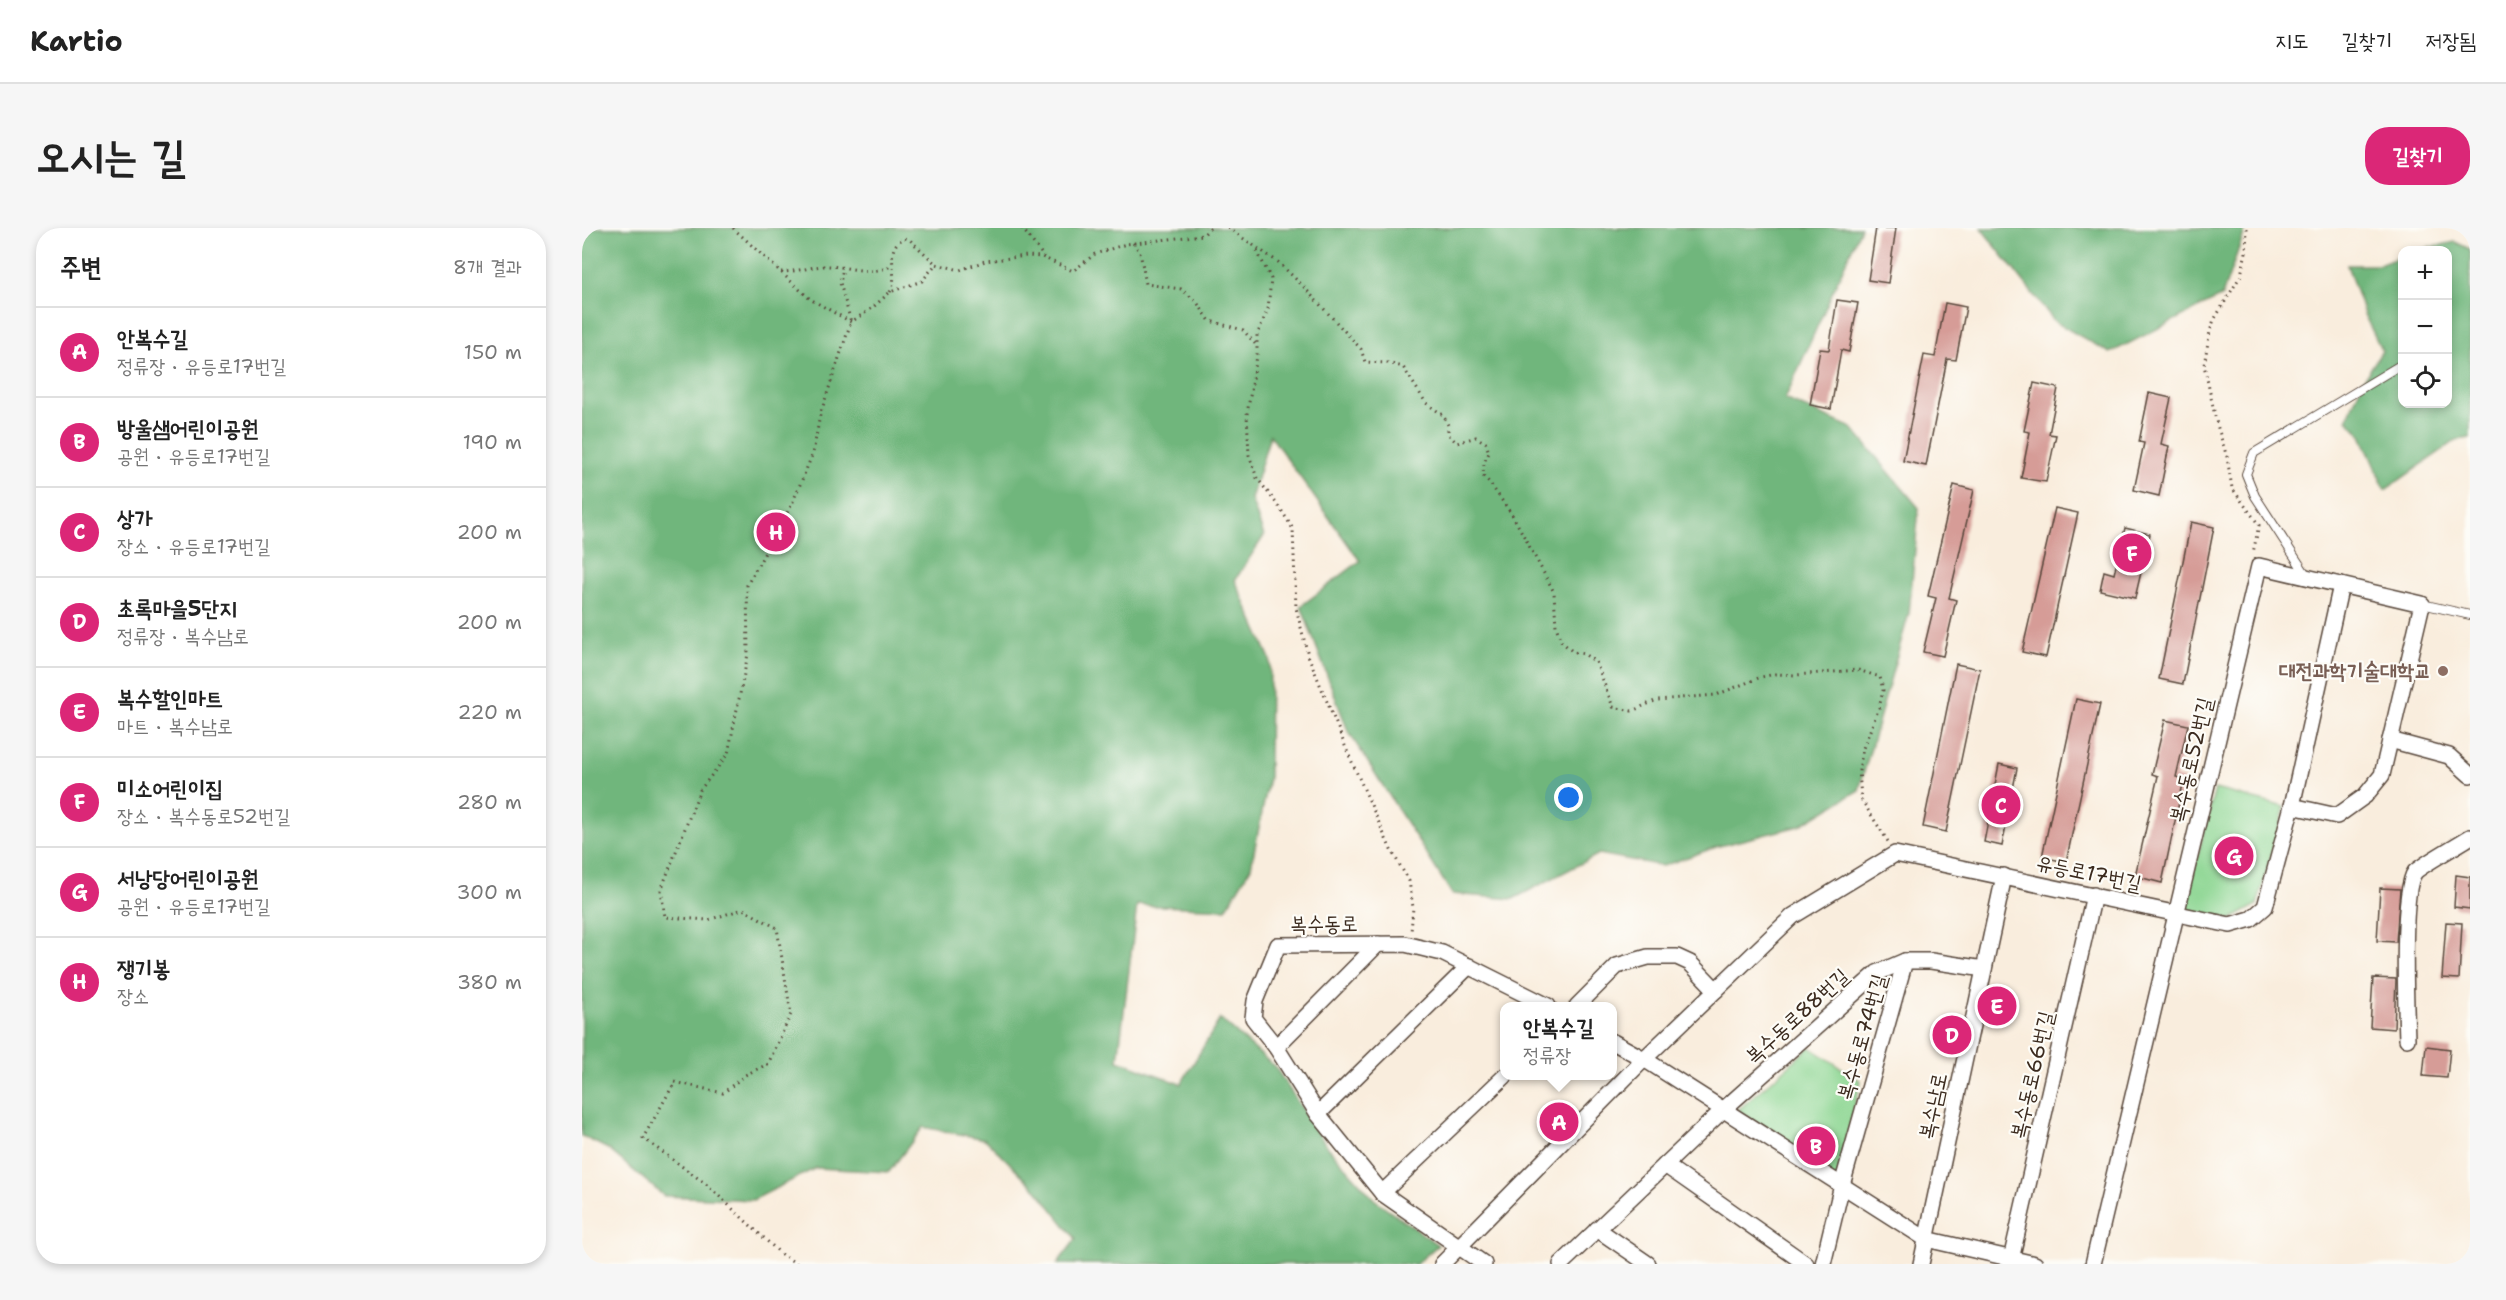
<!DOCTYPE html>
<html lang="ko">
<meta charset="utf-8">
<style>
body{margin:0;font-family:"Shantell Sans","Poor Story",sans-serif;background:#f6f6f6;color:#222}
.controls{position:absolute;right:18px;top:18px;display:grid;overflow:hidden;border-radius:12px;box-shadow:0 3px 9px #0003}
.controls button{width:54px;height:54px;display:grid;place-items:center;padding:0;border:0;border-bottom:2px solid #e0e0e0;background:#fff;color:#222;font:30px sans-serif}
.you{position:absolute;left:987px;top:570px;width:21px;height:21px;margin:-15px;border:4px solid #fff;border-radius:50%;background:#1a73e8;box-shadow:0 0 0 9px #1a73e833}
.badge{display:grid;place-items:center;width:39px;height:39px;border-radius:50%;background:#db2777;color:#fff;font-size:20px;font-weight:700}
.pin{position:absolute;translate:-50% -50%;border:3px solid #fff;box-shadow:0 2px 6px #0006}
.popup{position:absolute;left:918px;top:774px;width:117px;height:78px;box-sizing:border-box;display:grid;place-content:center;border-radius:12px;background:#fff;filter:drop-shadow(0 2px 4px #0005);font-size:20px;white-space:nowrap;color:#767676}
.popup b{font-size:22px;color:#222}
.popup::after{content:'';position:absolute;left:50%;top:100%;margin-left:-12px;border:12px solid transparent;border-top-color:#fff}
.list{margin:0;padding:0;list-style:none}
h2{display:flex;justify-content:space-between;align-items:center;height:78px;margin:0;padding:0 24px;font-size:26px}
h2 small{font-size:20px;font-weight:400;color:#767676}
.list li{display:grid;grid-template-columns:39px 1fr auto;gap:18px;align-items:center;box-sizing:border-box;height:90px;padding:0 24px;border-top:2px solid #e0e0e0}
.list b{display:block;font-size:22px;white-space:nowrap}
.list p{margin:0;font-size:20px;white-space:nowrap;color:#767676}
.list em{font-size:20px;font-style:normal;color:#767676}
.icon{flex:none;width:33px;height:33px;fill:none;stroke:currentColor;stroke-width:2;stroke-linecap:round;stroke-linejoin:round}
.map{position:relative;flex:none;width:1888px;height:1036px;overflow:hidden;border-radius:24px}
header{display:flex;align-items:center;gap:36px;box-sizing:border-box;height:84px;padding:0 30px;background:#fff;border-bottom:2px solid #e0e0e0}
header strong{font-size:28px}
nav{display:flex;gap:33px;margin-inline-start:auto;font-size:21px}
.intro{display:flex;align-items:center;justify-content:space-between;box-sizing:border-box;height:144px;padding:0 36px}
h1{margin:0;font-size:42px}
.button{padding:15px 27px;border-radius:24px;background:#db2777;color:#fff;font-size:21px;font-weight:700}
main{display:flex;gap:36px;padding:0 36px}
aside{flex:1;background:#fff;border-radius:24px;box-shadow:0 3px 9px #0003}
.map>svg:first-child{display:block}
.green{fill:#8bd591;stroke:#638058;stroke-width:1.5}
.forest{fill:#70b67b;stroke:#56704c;stroke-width:1.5}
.building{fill:#d69c97}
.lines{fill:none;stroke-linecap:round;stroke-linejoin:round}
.service-casing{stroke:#58473b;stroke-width:10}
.minor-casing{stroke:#58473b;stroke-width:18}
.path{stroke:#58473b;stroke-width:3;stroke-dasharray:1.5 4.5;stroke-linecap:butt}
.service{stroke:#fff;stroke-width:8}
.minor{stroke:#fff;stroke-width:15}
.education-dot{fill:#8d6e63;stroke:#fdfcf7;stroke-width:2}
.labels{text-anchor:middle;stroke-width:4.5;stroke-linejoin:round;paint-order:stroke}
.education-label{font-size:21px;font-weight:bold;fill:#785e54;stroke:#fdfcf7;text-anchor:end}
.street-label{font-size:21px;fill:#3b2a1e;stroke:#fdfcf7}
</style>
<header>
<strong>Kartio</strong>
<nav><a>지도</a><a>길찾기</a><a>저장됨</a></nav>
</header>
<div class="intro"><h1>오시는 길</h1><a class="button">길찾기</a></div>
<main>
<aside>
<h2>주변<small>8개 결과</small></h2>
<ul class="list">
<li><span class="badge">A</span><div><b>안복수길</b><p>정류장 · 유등로17번길</p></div><em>150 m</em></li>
<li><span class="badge">B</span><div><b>방울샘어린이공원</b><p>공원 · 유등로17번길</p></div><em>190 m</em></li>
<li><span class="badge">C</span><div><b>상가</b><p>장소 · 유등로17번길</p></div><em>200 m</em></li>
<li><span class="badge">D</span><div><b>초록마을5단지</b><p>정류장 · 복수남로</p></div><em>200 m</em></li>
<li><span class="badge">E</span><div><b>복수할인마트</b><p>마트 · 복수남로</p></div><em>220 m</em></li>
<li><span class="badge">F</span><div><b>미소어린이집</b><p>장소 · 복수동로52번길</p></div><em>280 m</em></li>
<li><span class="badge">G</span><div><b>서낭당어린이공원</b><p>공원 · 유등로17번길</p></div><em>300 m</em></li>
<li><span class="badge">H</span><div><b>쟁기봉</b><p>장소</p></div><em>380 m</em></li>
</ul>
</aside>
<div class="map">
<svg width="1888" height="1036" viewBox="0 0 1888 1036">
<rect width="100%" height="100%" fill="#fdfcf7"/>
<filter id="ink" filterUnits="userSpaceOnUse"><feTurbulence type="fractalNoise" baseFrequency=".0167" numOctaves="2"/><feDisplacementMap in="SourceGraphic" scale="12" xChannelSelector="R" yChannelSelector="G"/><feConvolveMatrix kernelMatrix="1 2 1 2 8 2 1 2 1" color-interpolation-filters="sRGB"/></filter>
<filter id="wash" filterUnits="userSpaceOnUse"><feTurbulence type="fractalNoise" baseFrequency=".008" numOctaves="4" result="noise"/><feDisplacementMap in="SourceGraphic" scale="24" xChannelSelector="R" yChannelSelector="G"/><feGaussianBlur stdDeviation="1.35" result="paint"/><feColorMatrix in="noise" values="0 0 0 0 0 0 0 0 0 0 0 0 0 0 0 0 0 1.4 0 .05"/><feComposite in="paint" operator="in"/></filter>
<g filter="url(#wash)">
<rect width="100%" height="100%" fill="#f9eddd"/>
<g class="green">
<path d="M1633 561 1703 579 1675 677 1648 692 1601 684Z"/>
<path d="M1228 819 1279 853 1254 953 1156 882Z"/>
</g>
<g class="forest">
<path d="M0 0H1279L1203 171 1270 200 1337 280 1327 385 1277 562 1217 598 1137 618 1081 638 1017 626 931 671 870 666 766 503 719 378 778 333 688 207 669 271 682 308 653 352 688 431 687 550 669 639 644 681 555 677 536 832 599 856 638 791 693 839 744 917 792 971 856 1017 834 1036H475L494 1011 456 963 403 911 341 899 307 944 234 940 171 972 82 968 26 921 0 908Z"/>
<path d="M1399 0H1664L1640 68 1528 125 1473 94Z"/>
<path d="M1873 14 1888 21V210L1875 212 1803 262 1778 205 1765 192 1780 154 1800 123 1782 86 1765 37H1797L1820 28V176H1866V22H1836Z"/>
</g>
<g id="blocks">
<g class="building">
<path d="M1294 0H1314L1306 55 1286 52Z"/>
<path d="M1255 72 1276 75 1267 124 1259 122 1249 181 1228 177 1238 121 1247 122Z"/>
<path d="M1363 75 1384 79 1374 132 1365 131 1344 238 1321 233 1342 127 1353 129Z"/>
<path d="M1452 155 1476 160 1467 206 1474 207 1464 254 1439 250 1448 204 1442 203Z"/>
<path d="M1567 165 1589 170 1579 216 1587 218 1577 268 1552 262 1562 215 1557 214Z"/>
<path d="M1372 257 1392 262 1367 370 1374 372 1361 428 1341 424 1354 370 1346 368Z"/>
<path d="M1473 280 1496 285 1464 429 1440 424Z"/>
<path d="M1609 294 1632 299 1601 456 1577 451Z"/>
<path d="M1543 300 1568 306 1553 370 1518 362 1522 343 1532 346Z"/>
<path d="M1374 436 1398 441 1364 604 1341 599Z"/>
<path d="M1494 471 1518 476 1484 634 1460 629Z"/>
<path d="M1583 492 1606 497 1594 549 1602 551 1580 655 1553 648 1576 548 1570 546Z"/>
<path d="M1417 536 1435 540 1420 618 1402 614Z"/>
<path d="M1874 647 1888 649V681L1872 679Z"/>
<path d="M1798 660 1818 661 1814 714 1795 713Z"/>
<path d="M1864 694 1880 695 1877 751 1860 750Z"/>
<path d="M1791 750 1814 751 1812 801 1788 799Z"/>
<path d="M1844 818 1868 821 1865 850 1841 848Z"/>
</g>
</g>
</g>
<g filter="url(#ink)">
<use href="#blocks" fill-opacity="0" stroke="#58473b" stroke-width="1.5"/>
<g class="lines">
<g class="service-casing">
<g id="service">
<path d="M1725 348 1673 268 1664 246 1672 225 1820 136"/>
<path d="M1840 376 1888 387"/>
</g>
</g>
<g class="minor-casing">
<g id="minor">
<path d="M1808 512 1867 528 1888 547"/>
<path d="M995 778 1035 738 1066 729H1095L1108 735 1134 762"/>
<path d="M1825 811C1824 782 1819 662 1833 644 1838 638 1879 615 1888 609"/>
<path d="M1031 814 1062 831 1344 1011 1453 1036"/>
<path d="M694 819 796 716"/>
<path d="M736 886 887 738"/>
<path d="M1083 937 1224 1036"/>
<path d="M800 965 923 848"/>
<path d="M1015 1001 1066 1036"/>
<path d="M860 1036 1062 831 1211 688 1313 626 1648 697 1669 691 1683 679 1710 578 1759 357"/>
<path d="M902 1036 800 965 736 886 694 819 671 790 673 773 696 717 823 716 860 725 966 778"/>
<path d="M979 1036 1142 881 1295 745 1323 733H1349L1402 741"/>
<path d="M1241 1036 1260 957 1323 733"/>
<path d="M1339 1036 1422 648"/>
<path d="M1428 1036 1512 667"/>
<path d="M1511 1036 1677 338 1840 376 1800 547 1783 568 1755 588 1710 578"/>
</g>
</g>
<g class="path">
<path d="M151 0 228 71 269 94 289 81 308 64 340 53 354 36 378 42 403 33 445 28 460 29 491 43 513 26 544 16 621 7 628 0"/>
<path d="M440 0 462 29"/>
<path d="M646 0 696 34 719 56 779 121 783 134 806 135 821 139 844 175 861 187 866 197V206L875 215 894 209 904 215 907 225 902 234 901 248 907 254 931 288 972 364 974 398 979 413 991 424 1002 426 1014 434 1031 479 1050 483 1075 472 1134 467 1179 449 1193 446 1214 447 1276 442 1298 449 1301 462 1297 480 1281 520 1277 542 1279 571 1307 615"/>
<path d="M1665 0 1664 24 1659 47 1632 92 1628 103 1622 137 1635 197 1645 229 1650 260 1677 297 1671 325"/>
<path d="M551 15 558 24 564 56 599 61 614 73 628 93 661 102 675 118"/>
<path d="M675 23 689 51 686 81 675 107V128L665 186 667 227 675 250 698 280 711 301 714 380 726 427 766 525 809 622 827 653 831 679 829 704"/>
<path d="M199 44C215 44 235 37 247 38 269 39 289 48 309 38"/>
<path d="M308 64C319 47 299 20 323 10L328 12 354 36"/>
<path d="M215 1036 199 1026 124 956 61 910 93 854 141 865 163 847 186 836 209 786 195 700 161 681 126 692 83 689 79 662 118 562 146 526 166 426 165 357 210 276 231 225 238 187 269 94 258 55 261 40"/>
</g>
<use href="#service" class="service"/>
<use href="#minor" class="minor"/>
</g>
</g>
<circle class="education-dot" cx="1861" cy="443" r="6"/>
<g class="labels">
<g class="education-label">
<text x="1849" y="450">대전과학기술대학교</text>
</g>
<g class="street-label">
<text transform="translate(1609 532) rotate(-77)" y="7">복수동로52번길</text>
<text transform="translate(1507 645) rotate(12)" y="7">유등로17번길</text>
<text transform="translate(742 696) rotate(-1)" y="7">복수동로</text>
<text transform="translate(1215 788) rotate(-42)" y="7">복수동로88번길</text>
<text transform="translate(1280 809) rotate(-74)" y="7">복수동로74번길</text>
<text transform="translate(1450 847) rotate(-77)" y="7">복수동로66번길</text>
<text transform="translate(1351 878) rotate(-78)" y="7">복수남로</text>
</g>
</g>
</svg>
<div class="controls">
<button>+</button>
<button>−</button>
<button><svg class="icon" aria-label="locate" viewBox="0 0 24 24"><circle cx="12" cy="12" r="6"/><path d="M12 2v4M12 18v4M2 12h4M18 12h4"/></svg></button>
</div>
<div class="you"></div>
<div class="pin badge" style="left:977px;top:894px">A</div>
<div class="popup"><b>안복수길</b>정류장</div>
<div class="pin badge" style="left:1234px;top:918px">B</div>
<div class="pin badge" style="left:1419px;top:577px">C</div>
<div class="pin badge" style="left:1370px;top:807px">D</div>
<div class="pin badge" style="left:1415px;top:778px">E</div>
<div class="pin badge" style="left:1550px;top:325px">F</div>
<div class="pin badge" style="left:1652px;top:628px">G</div>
<div class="pin badge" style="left:194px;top:304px">H</div>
</div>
</main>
